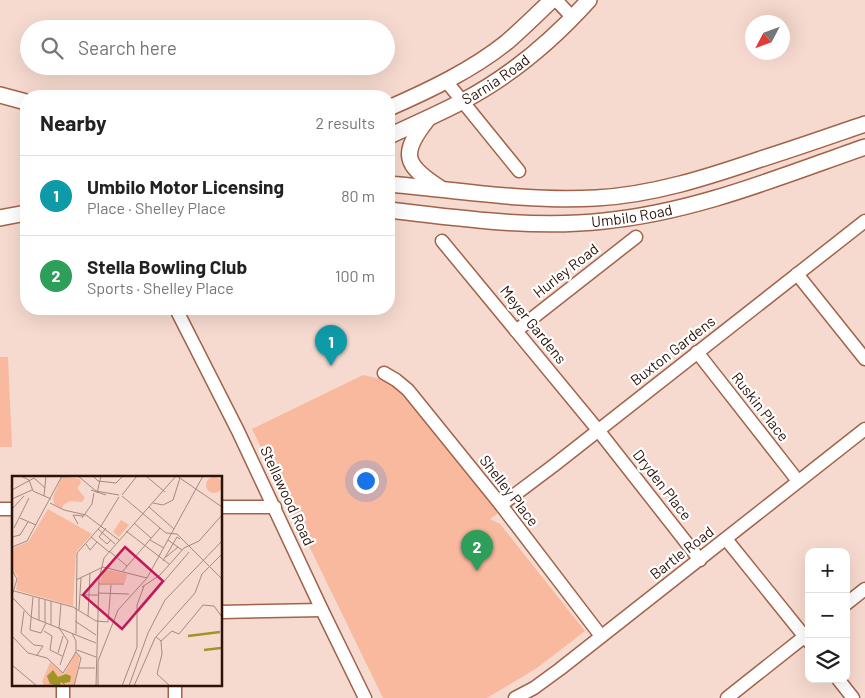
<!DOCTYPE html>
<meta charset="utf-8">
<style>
body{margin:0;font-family:Barlow,sans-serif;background:#f2f2f2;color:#222}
.controls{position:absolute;right:15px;bottom:15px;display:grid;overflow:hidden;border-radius:10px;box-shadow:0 5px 20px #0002}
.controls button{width:45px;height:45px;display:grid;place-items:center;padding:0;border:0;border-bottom:1px solid #e0e0e0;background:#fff;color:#222;font:25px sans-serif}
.compass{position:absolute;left:745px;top:15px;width:45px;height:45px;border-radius:50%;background:#fff;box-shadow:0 5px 20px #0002;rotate:229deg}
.you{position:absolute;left:365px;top:480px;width:18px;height:18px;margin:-12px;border:4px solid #fff;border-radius:50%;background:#1a73e8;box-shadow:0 0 0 8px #1a73e833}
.badge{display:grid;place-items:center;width:32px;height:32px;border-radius:50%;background:#1a73e8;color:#fff;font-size:16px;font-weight:700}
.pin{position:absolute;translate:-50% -41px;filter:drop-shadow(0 1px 2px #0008)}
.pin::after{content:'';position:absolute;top:26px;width:18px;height:15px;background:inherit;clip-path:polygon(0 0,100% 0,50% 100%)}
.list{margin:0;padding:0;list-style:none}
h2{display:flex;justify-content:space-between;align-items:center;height:65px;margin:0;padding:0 20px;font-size:21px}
h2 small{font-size:16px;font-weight:400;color:#767676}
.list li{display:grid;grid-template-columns:32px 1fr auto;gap:15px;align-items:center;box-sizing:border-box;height:80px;padding:0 20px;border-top:1px solid #e0e0e0}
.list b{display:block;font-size:19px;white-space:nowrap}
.list p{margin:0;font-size:16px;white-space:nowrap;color:#767676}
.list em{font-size:16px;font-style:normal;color:#767676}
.icon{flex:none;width:28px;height:28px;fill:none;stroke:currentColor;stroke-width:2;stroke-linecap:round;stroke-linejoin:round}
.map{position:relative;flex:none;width:865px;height:698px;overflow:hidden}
.search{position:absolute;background:#fff;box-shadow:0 5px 20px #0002;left:20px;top:20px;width:375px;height:55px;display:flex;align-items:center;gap:12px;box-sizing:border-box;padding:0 18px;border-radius:28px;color:#767676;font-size:19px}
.panel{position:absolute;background:#fff;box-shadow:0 5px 20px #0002;left:20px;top:90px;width:375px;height:225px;border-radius:20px}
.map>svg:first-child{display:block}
.green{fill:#f8b99f}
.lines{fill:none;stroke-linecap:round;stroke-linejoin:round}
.minor-casing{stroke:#a16349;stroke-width:15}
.major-casing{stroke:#a16349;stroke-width:18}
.minor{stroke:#fff;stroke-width:12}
.major{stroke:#fff;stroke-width:15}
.labels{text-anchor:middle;stroke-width:4.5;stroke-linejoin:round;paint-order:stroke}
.street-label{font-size:15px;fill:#2b1308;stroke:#fff}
.inset-river{fill:none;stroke:#a09525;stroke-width:2.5}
.inset-road{fill:none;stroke:#a58a7f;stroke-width:1}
.view{fill:#c2185b;fill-opacity:0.15;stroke:#c2185b;stroke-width:2.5}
.inset-edge{fill:none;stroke:#2b1308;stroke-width:2.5}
</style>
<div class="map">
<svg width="865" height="698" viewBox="0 0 865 698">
<rect width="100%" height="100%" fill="#f7dacf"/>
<g class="green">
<path d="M0 357H8L12 447H0Z"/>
<path d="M363 375 393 382 406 392 498 513 490 519 500 524 585 631 537 668 487 698H383L252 429Z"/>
</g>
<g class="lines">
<g class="minor-casing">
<g id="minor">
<path d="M556 0 573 18"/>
<path d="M446 81 519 171"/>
<path d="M442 241 598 430 700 560"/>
<path d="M797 274 865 359"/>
<path d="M176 309 238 431 322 610 365 698"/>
<path d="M516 331 636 237"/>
<path d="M697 352 798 481"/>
<path d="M384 373 396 380 408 390 501 505 601 636"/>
<path d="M501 505 553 466 865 221"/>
<path d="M221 507H275"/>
<path d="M0 509H14"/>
<path d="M726 539 809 642"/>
<path d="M846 604 865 589"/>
<path d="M221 612 322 610"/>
<path d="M838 679 853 698"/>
<path d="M63 684V698"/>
<path d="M175 684V698"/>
<path d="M515 698 534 688 560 669 865 429"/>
<path d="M727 698 809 633"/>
</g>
</g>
<g class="major-casing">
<g id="major">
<path d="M0 95 26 102"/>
<path d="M389 108C430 90 472 70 507 42 522 29 537 14 552 0"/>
<path d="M427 120C400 154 404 165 440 188"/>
<path id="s1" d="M389 136C413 125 438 114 461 102 509 77 553 40 589 0"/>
<path d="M389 184C457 190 527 202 596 198 653 195 708 177 761 159 796 148 830 136 865 124"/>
<path id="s2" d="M389 210C459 218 533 229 604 221 695 212 779 177 865 147"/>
<path d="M0 218 26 213"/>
</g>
</g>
<use href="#minor" class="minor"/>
<use href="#major" class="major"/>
</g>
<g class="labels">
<g class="street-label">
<text dy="5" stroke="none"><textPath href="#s1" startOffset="121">Sarnia Road</textPath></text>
<text dy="5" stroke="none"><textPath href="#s2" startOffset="244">Umbilo Road</textPath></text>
<text transform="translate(566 271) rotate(-38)" y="5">Hurley Road</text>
<text transform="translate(533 325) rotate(51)" y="5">Meyer Gardens</text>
<text transform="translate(673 351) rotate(-38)" y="5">Buxton Gardens</text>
<text transform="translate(760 407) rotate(52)" y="5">Ruskin Place</text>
<text transform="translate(662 485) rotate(52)" y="5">Dryden Place</text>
<text transform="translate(509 491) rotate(52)" y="5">Shelley Place</text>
<text transform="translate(287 496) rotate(65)" y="5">Stellawood Road</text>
<text transform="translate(682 553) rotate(-38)" y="5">Bartle Road</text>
</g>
</g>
<g transform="translate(12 476)">
<rect width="210" height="210" fill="#f7dacf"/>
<path d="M50 0 68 3 69 7 65 12 73 22 70 26 58 25 51 29 50 33 42 28 41 21ZM194 9a8 8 0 1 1 16 0a8 8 0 1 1-16 0ZM36 33 80 58 64 76 61 130 4 114 6 101 0 93V72L16 66ZM109 44 117 49 107 61 101 56ZM92 93 115 98 113 107H88ZM63 177 68 180 62 210H33L30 206 38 186 52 198Z" fill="#f8b99f"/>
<path d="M41 194 46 201 54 198 59 200 58 206 52 207 54 210 49 206 48 210 38 208 35 200Z" fill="#a09525"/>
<path class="inset-river" d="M176 160 208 156M192 174 209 172"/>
<path class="inset-road" d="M9 0 17 4 21 15 39 23M66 0 84 15 107 19M81 0 86 5 104 7 111 0M134 0 153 16M165 0 210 31M0 14 22 2 33 12M79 14 94 19M85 17 89 0M110 19 125 0M32 20 34 0M110 20 154 57 165 58 210 103M0 23 20 14M38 27 52 34 74 39 107 64M141 27 151 29 161 24 168 2M137 31 162 53M0 33 12 20M8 42 24 49M70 42 80 28 82 17M122 47 139 62M66 48 61 39 71 40M2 52 17 22M94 52 87 61 95 68 99 64M86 53 103 68M114 55 157 88M0 61 8 59 16 46M79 61 97 76M138 64 152 72M156 64 170 74M74 68 78 74 85 66M0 71 15 65 50 0M97 75 115 90M154 81 166 71M151 85 165 61 168 63M0 94 5 103 0 120V150M110 96 148 52M64 104 91 91 135 102M87 108H112M130 111 148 99 172 72 187 65 210 39M2 115 61 131 84 145 96 146 99 109M86 117 117 118M68 119H86M21 121 18 154 29 157 34 147M1 122 19 141 84 167M27 122V144M33 124V146M39 125V149M67 134 69 102M12 135 9 157 22 169 31 170 25 179M123 136 127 135 177 76M76 140 78 97M63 145 84 159M32 155 40 160 38 174 50 180M64 158 65 77 89 50 107 21M0 160 16 177 35 182 51 197 64 176V165L60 157M144 161 149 165 150 178 145 198 158 210M149 165 160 155 167 158 191 129 202 130 210 141M65 174 84 181M46 177 51 160M0 189 25 210M48 189 56 165 47 152 49 128M67 192H83M62 210 69 182 64 176M84 210 87 103 92 82 164 0M86 210V185L106 134 135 102 191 0M110 210 125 171V129L132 110M117 210 136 157 153 124 210 65M122 210 143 162 183 117 190 98 210 78"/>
<path class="view" d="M113 71 151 105 110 153 71 119Z"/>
<rect width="210" height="210" class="inset-edge"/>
</g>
</svg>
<div class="controls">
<button>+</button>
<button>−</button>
<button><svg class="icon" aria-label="layers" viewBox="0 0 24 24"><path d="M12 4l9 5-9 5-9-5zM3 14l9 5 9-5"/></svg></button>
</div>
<svg class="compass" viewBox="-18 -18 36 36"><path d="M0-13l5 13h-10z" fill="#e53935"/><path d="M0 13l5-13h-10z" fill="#767676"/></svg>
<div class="you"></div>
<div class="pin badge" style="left:331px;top:366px;background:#0f9aa8">1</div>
<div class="pin badge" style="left:477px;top:571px;background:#2e9e5b">2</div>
<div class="search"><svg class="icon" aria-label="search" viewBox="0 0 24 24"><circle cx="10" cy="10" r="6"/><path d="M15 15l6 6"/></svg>Search here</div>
<section class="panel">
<h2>Nearby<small>2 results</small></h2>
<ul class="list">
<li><span class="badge" style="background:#0f9aa8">1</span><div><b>Umbilo Motor Licensing</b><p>Place · Shelley Place</p></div><em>80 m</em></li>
<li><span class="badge" style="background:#2e9e5b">2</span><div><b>Stella Bowling Club</b><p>Sports · Shelley Place</p></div><em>100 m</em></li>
</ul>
</section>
</div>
